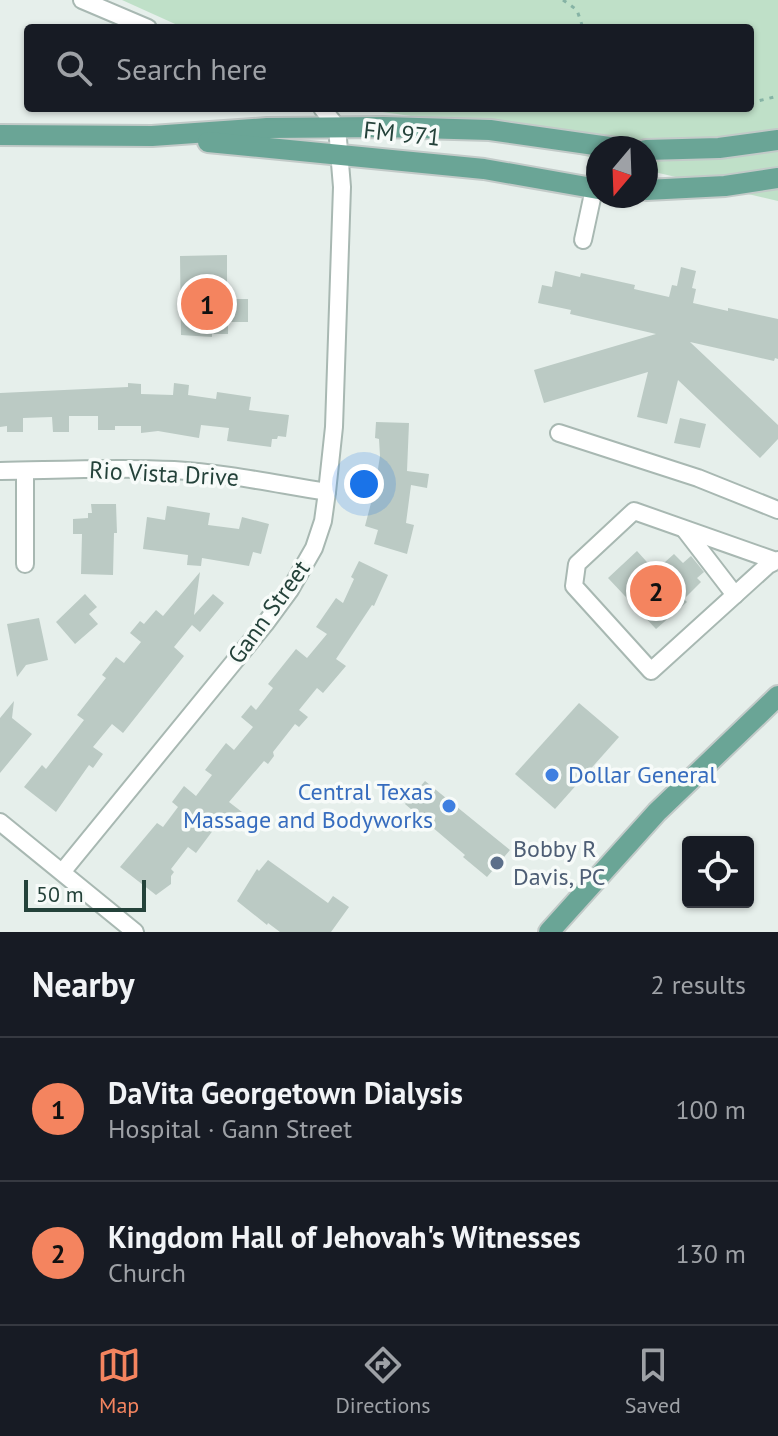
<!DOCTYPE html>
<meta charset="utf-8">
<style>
body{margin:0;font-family:"PT Sans",sans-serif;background:#20242c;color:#f1f3f6}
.controls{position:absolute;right:24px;bottom:24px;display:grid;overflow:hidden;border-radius:8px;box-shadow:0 2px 6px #0004}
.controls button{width:72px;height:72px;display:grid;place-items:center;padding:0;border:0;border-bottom:2px solid #363941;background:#171b24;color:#f1f3f6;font:40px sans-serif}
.compass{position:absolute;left:586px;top:136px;width:72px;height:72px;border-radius:50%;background:#171b24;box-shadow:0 2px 6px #0004;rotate:199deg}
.scale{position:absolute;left:24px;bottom:20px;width:122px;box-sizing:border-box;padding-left:8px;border:4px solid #24423a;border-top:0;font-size:22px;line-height:28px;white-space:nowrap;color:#24423a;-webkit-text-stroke:6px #f7fbf9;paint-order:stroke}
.you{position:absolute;left:364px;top:484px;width:28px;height:28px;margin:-20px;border:6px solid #fff;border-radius:50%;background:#1a73e8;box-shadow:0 0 0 12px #1a73e833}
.badge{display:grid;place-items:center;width:52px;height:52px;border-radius:50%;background:#f4845f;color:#111;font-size:26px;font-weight:700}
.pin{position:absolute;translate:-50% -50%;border:4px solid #fff;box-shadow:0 2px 8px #0006}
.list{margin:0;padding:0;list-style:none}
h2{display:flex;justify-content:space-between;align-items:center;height:104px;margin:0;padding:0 32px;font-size:34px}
h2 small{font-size:26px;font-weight:400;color:#9ea1a6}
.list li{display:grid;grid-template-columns:52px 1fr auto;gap:24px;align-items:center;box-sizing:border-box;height:144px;padding:0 32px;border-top:2px solid #363941}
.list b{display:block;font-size:30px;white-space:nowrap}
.list p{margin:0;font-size:26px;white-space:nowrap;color:#9ea1a6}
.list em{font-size:26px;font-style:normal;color:#9ea1a6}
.icon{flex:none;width:44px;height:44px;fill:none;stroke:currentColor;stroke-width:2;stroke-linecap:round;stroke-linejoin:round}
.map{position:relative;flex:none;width:778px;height:932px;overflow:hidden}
.search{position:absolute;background:#171b24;box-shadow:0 2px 6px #0004;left:24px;right:24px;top:24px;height:88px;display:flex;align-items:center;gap:20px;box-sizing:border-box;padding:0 28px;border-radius:8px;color:#9ea1a6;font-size:30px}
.sheet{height:392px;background:#171b24}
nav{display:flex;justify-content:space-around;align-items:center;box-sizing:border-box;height:112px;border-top:2px solid #363941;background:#171b24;font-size:22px;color:#9ea1a6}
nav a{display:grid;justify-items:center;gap:4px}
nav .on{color:#f4845f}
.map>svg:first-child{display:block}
.green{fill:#bfe0c8}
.building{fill:#bbcac4}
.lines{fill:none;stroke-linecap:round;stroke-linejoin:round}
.minor-casing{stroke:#a8b8b2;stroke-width:20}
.major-casing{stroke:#c2cac8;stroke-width:24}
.path{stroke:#86b3a5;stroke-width:3;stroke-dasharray:4 6;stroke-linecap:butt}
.minor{stroke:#fff;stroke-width:16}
.major{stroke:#6aa596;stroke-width:20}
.shop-dot{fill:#3f7fe0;stroke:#f7fbf9;stroke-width:3}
.service-dot{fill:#5c6f8a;stroke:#f7fbf9;stroke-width:3}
.labels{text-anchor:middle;stroke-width:7;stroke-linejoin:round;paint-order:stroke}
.street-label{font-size:24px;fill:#24423a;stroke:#f7fbf9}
.shop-label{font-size:24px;fill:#366cbe;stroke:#f7fbf9;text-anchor:start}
.service-label{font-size:24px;fill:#4e5e75;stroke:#f7fbf9;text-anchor:start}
</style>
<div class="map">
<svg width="778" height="932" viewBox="0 0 778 932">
<rect width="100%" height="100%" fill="#e6efeb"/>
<path class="green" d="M122 0H778V201L646 170V148H598V159L411 116 354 108H750V28H184Z"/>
<g class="building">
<path d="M227 255V299H248V322H228V334H212V337L181 335 180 256Z"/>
<path d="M681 267 696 271 692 288 696 289 693 303 728 311V308L778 319V359L775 358 774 361 690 342 778 425V439L760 458 678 380 667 424 637 417 648 372 544 403 534 370 656 334 570 314 571 310 538 303 542 285 552 287 555 271 580 277 581 273 635 285 634 289 669 297 672 285 677 286Z"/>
<path d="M128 383 141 384V394L173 395 174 383 189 385 188 395 216 399 217 392 251 397 249 410 289 415 286 437 278 436 277 439H272L271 447 227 441 229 428 201 425 199 438 158 431 141 433V426H115V430H98V416H69V432H53L52 417 23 418V432H7V426L0 427V393L128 387Z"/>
<path d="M680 418 706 424 700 448 674 443Z"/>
<path d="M376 422 409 423 407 471 429 474 427 488 411 485 406 523 414 525 407 554 374 544 378 530 365 526 371 503 369 502 372 481 376 482 380 456 379 439 375 438Z"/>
<path d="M91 504H116L117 533H114L113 575 81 574 82 534H73V519L88 518V513H92Z"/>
<path d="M167 506 210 513 208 525 239 529 242 517 269 524 261 554 253 552 249 566 202 558 201 566 187 565 188 555 143 549 147 517 165 520Z"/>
<path d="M637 551 655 571 674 554 683 563 691 556 704 572 697 578 701 582 684 599 687 602 656 629 608 578Z"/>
<path d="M359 561 388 575 374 606 372 605 336 659 346 666 323 693 317 688 299 710 308 717 299 727 295 724 273 752 274 756 268 764 264 761 229 802 242 812 226 813 196 853 188 847 171 869 174 872 171 876V884L156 895 120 867 157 823 163 827 178 807 172 802 184 786 196 796 212 775 205 770 226 743 234 750 253 727 241 717 251 705 256 710 273 688 268 684 296 649 307 658 327 634 316 627 336 598 343 603 354 579 351 577Z"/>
<path d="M200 572 194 615 213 594 224 603 200 632 192 625 174 647 184 656 123 733 112 724 93 747 103 754 93 768 89 765 56 812 24 787 42 765 46 769 84 720 77 715 106 678 102 675 116 657 124 663 141 642 130 633 140 621 144 624 156 610 163 616Z"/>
<path d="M85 594 97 607 89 614 98 624 75 644 56 622Z"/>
<path d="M39 618 48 660 26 665 17 677 7 624Z"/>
<path d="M14 701 12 718 32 734 0 773V718Z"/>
<path d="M579 703 619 737 555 809 515 774Z"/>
<path d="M425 781 510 850 487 877 463 857 465 855 405 804Z"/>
<path d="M268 860 328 903 333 896 349 907 331 932H280L268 923 267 925 237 901 257 869 259 871Z"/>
</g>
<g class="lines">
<g class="minor-casing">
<g id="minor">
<path d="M82 0 148 28"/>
<path d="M583 240 594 189"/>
<path d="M559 433 698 478 778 510"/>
<path d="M0 471C58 470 116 467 174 470 226 473 276 484 327 492"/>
<path d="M685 530 735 595"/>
<path d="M776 561 634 511 577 564 574 586 651 671 768 565 778 560"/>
<path d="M25 564V471"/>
<path d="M0 822 135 932"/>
<path d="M63 871 265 624 290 590 314 548 323 521 327 492 334 427 342 187 337 127 322 108"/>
</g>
</g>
<g class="major-casing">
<g id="major">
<path d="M0 135 152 136 267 128 383 127 490 130 616 148"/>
<path d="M208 142 484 169 598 189"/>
<path d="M646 150 719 148 778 140"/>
<path d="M646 190 725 186 778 178"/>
<path d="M549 932 657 812 778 696"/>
</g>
</g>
<g class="path">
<path d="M563 0 577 10 583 28"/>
<path d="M750 103 778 96"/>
<path d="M631 108H682"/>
</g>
<use href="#minor" class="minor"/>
<use href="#major" class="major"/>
</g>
<g class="shop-dot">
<circle cx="552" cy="775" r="8"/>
<circle cx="449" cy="806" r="8"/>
</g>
<circle class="service-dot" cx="497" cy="863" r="8"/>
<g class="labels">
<g class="street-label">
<text transform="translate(402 134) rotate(6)" y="8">FM 971</text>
<text transform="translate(164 474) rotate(3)" y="8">Rio Vista Drive</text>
<text transform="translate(269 612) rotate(-54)" y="8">Gann Street</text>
</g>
<g class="shop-label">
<text x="568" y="783">Dollar General</text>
<text x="433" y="800" text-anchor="end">Central Texas<tspan x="433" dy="28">Massage and Bodyworks</tspan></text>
</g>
<g class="service-label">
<text x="513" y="857">Bobby R<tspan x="513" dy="28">Davis, PC</tspan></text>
</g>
</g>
</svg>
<div class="controls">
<button><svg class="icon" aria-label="locate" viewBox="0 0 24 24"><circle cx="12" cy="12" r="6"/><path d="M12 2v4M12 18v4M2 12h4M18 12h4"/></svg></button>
</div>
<svg class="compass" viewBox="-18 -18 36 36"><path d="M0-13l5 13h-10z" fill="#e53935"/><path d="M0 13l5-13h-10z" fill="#9ea1a6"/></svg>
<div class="scale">50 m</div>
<div class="you"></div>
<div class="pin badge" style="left:207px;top:304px">1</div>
<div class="pin badge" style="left:656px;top:591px">2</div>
<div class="search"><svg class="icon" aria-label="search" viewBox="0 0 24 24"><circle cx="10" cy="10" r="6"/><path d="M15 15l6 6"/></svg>Search here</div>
</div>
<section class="sheet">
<h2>Nearby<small>2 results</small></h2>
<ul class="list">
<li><span class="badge">1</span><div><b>DaVita Georgetown Dialysis</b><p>Hospital · Gann Street</p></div><em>100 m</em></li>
<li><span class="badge">2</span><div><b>Kingdom Hall of Jehovah's Witnesses</b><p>Church</p></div><em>130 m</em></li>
</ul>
</section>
<nav>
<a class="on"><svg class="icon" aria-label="map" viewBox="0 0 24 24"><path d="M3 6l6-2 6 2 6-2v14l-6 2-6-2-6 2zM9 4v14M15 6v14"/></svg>Map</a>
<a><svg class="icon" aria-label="directions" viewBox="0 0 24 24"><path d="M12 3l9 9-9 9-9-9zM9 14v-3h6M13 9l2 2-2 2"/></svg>Directions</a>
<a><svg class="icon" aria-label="saved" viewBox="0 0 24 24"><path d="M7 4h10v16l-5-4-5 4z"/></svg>Saved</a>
</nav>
